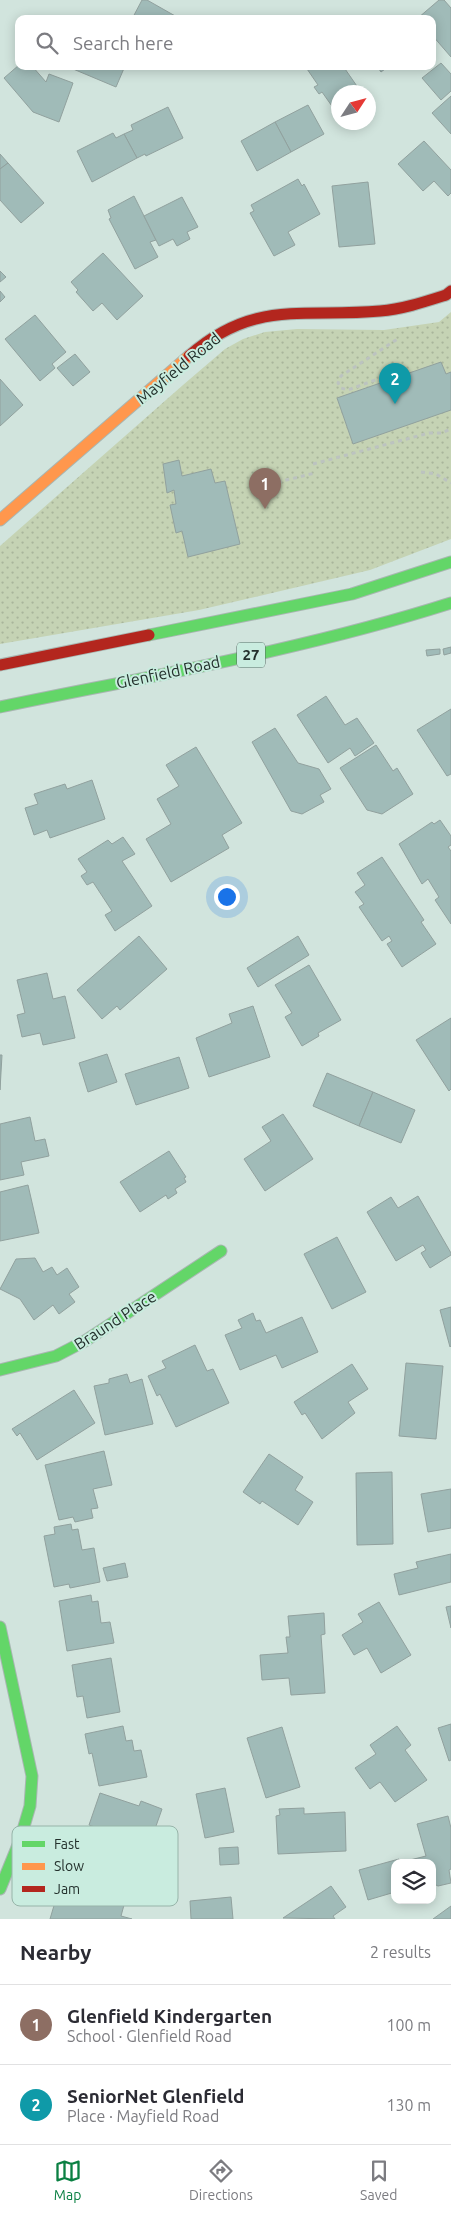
<!DOCTYPE html>
<meta charset="utf-8">
<style>
body{margin:0;font-family:Ubuntu,sans-serif;background:#f2f2f3;color:#2b2b33}
.controls{position:absolute;right:15px;bottom:15px;display:grid;overflow:hidden;border-radius:10px;box-shadow:0 2px 12px #0003}
.controls button{width:45px;height:45px;display:grid;place-items:center;padding:0;border:0;border-bottom:1px solid #e1e1e2;background:#fff;color:#2b2b33;font:25px sans-serif}
.compass{position:absolute;left:331px;top:85px;width:45px;height:45px;border-radius:50%;background:#fff;box-shadow:0 2px 12px #0003;rotate:54deg}
.you{position:absolute;left:226px;top:896px;width:18px;height:18px;margin:-12px;border:4px solid #fff;border-radius:50%;background:#1a73e8;box-shadow:0 0 0 8px #1a73e833}
.badge{display:grid;place-items:center;width:32px;height:32px;border-radius:50%;background:#0b8043;color:#fff;font-size:16px;font-weight:700}
.pin{position:absolute;translate:-50% -41px;filter:drop-shadow(0 1px 2px #0008)}
.pin::after{content:'';position:absolute;top:26px;width:18px;height:15px;background:inherit;clip-path:polygon(0 0,100% 0,50% 100%)}
.list{margin:0;padding:0;list-style:none}
h2{display:flex;justify-content:space-between;align-items:center;height:65px;margin:0;padding:0 20px;font-size:21px}
h2 small{font-size:16px;font-weight:400;color:#7c7c81}
.list li{display:grid;grid-template-columns:32px 1fr auto;gap:15px;align-items:center;box-sizing:border-box;height:80px;padding:0 20px;border-top:1px solid #e1e1e2}
.list b{display:block;font-size:19px;white-space:nowrap}
.list p{margin:0;font-size:16px;white-space:nowrap;color:#7c7c81}
.list em{font-size:16px;font-style:normal;color:#7c7c81}
.icon{flex:none;width:28px;height:28px;fill:none;stroke:currentColor;stroke-width:2;stroke-linecap:round;stroke-linejoin:round}
.map{position:relative;flex:none;width:451px;height:1919px;overflow:hidden}
.search{position:absolute;background:#fff;box-shadow:0 2px 12px #0003;left:15px;right:15px;top:15px;height:55px;display:flex;align-items:center;gap:12px;box-sizing:border-box;padding:0 18px;border-radius:10px;color:#7c7c81;font-size:19px}
.sheet{height:225px;background:#fff}
nav{display:flex;justify-content:space-around;align-items:center;box-sizing:border-box;height:70px;border-top:1px solid #e1e1e2;background:#fff;font-size:14px;color:#7c7c81}
nav a{display:grid;justify-items:center;gap:2px}
nav .on{color:#0b8043}
.map>svg:first-child{display:block}
.park{fill:url(#park-dots)}
.building{fill:#a0bbb8;stroke:#91a19e}
.lines{fill:none;stroke-linecap:round;stroke-linejoin:round}
.fast-casing{stroke:#a8b6b1;stroke-width:13}
.slow-casing{stroke:#a8b6b1;stroke-width:13}
.jam-casing{stroke:#a8b6b1;stroke-width:13}
.path{stroke:#bcc3c0;stroke-width:3;stroke-dasharray:4 4;stroke-linecap:butt}
.fast{stroke:#63d668;stroke-width:11}
.slow{stroke:#ff974d;stroke-width:11}
.jam{stroke:#b3261e;stroke-width:11}
.labels{text-anchor:middle;stroke-width:4;stroke-linejoin:round;paint-order:stroke}
.shield{fill:#c9ecdf;stroke:#556862;stroke-width:1}
.shield-label{font-size:15px;font-weight:bold;fill:#23302c}
.street-label{font-size:16px;fill:#23302c;stroke:#c9ecdf}
.key{fill:#c9ecdf;stroke:#97b4a9;stroke-width:1}
.key-label{font-size:14px;fill:#23302c}
</style>
<div class="map">
<svg width="451" height="1919" viewBox="0 0 451 1919">
<defs>
<pattern id="park-dots" width="8" height="8" patternUnits="userSpaceOnUse" patternTransform="scale(1.25)"><rect width="8" height="8" fill="#c5d3b4"/><path d="M2 2h.1M6 6h.1" fill="none" stroke="#a9b59b" stroke-width="1.8" stroke-linecap="round"/></pattern>
</defs>
<rect width="100%" height="100%" fill="#d1e4dd"/>
<path class="park" d="M451 312V539L370 570 199 610 0 644V546L183 385 225 349 243 339 265 332 297 329 384 330 439 322Z"/>
<g class="building">
<path d="M142 0H147L177 17 176 19H132Z"/>
<path d="M439 0H444L451 8V57L432 35V19L418 18Z"/>
<path d="M441 63 451 74V91L441 100 422 78Z"/>
<path d="M19 65 32 66 46 82 49 74 73 83 59 122 33 112 4 78Z"/>
<path d="M66 66H125L116 87Z"/>
<path d="M305 66H343L361 92H338V110L336 107 334 109 322 92 319 94 314 87 318 85Z"/>
<path d="M377 66H389L381 72Z"/>
<path d="M451 96V134L432 113Z"/>
<path d="M308 105 324 134 291 152 275 122Z"/>
<path d="M168 107 183 138 146 156 145 154 137 158 124 134 133 130 131 125Z"/>
<path d="M275 122 291 152 257 171 241 141Z"/>
<path d="M113 133 116 138 124 134 137 158 92 182 77 151Z"/>
<path d="M424 141 451 170V193L448 196 434 181 423 191 398 164Z"/>
<path d="M0 154 8 163 0 169Z"/>
<path d="M8 163 44 203 21 223 0 200V169Z"/>
<path d="M298 179 302 186 304 184 320 214 288 232 295 245 274 256 250 213 254 211 251 205Z"/>
<path d="M368 182 375 244 339 247 332 186Z"/>
<path d="M134 196 156 240 150 242 158 257 135 269 109 219 111 218 108 210Z"/>
<path d="M182 197 198 227 187 232 190 239 177 246 173 239 159 246 144 216Z"/>
<path d="M103 253 143 296 117 320 102 303 93 311 76 292 78 290 71 282Z"/>
<path d="M0 271 6 277 0 282Z"/>
<path d="M0 291 5 297 0 302Z"/>
<path d="M35 315 66 352 52 364 55 368 40 381 5 339Z"/>
<path d="M75 354 90 372 73 386 57 368Z"/>
<path d="M441 362 446 374 451 372V410L353 444 337 398Z"/>
<path d="M0 379 23 405 0 426Z"/>
<path d="M179 460 182 476 211 469 215 483 225 481 240 544 188 557 182 531 176 533 170 505 176 504 174 490 167 493 163 464Z"/>
<path d="M451 647V653L444 655 443 649Z"/>
<path d="M440 649V654L427 656 426 650Z"/>
<path d="M326 696 345 725 357 718 374 743 355 756 350 748 328 763 297 715Z"/>
<path d="M451 709V774L447 776 417 730Z"/>
<path d="M275 728 298 763 319 769 331 789 320 795 324 802 302 814 291 811 252 742Z"/>
<path d="M376 745 393 771 397 768 413 794 382 814 367 810 340 768Z"/>
<path d="M196 747 242 823 222 835 229 848 171 882 146 839 171 824 157 799 179 786 166 765Z"/>
<path d="M92 780 105 819 50 838 47 830 34 835 25 808 38 804 34 794 65 784 67 789Z"/>
<path d="M440 820 451 836V845L448 847 451 851V924L435 900 439 897 428 879 422 884 399 844 432 822 434 824Z"/>
<path d="M123 837 135 854 122 861 152 906 115 931 105 915 112 911 93 882 87 885 81 876 87 872 78 859 108 840 112 844Z"/>
<path d="M382 857 424 920 421 922 436 944 402 967 387 944 392 941 389 936 382 941 359 907 364 904 355 892 365 885 357 873Z"/>
<path d="M139 936 167 969 120 1010 117 1006 102 1019 77 990Z"/>
<path d="M298 936 309 955 258 987 247 968Z"/>
<path d="M309 965 341 1020 318 1033 319 1036 302 1046 285 1017 292 1013 275 985Z"/>
<path d="M47 973 53 999 65 996 75 1038 43 1045 40 1033 22 1037 17 1015 25 1013 17 980Z"/>
<path d="M253 1006 270 1057 209 1077 196 1038 232 1023 229 1014Z"/>
<path d="M451 1018V1089L449 1091 416 1040Z"/>
<path d="M107 1054 117 1082 88 1092 79 1063Z"/>
<path d="M0 1055H2L0 1090Z"/>
<path d="M179 1057 189 1088 136 1105 125 1074Z"/>
<path d="M327 1073 373 1092 359 1126 313 1106Z"/>
<path d="M373 1092 415 1110 401 1143 359 1126Z"/>
<path d="M283 1114 313 1159 265 1191 244 1159 271 1141 262 1127Z"/>
<path d="M30 1117 35 1141 45 1139 49 1156 21 1162 24 1175 0 1180V1124Z"/>
<path d="M169 1151 186 1177 184 1178 186 1182 175 1189 177 1193 168 1199 166 1195 140 1212 120 1182Z"/>
<path d="M28 1185 39 1233 0 1241V1192Z"/>
<path d="M418 1196 451 1253V1255L430 1268 421 1253 426 1250 423 1245 396 1261 367 1212 391 1197 398 1208Z"/>
<path d="M337 1237 366 1292 332 1309 304 1254Z"/>
<path d="M35 1258 43 1272 52 1267 57 1275 67 1268 79 1287 69 1294 75 1302 59 1314 53 1305 34 1320 20 1299 0 1289 16 1259Z"/>
<path d="M451 1307V1346L450 1347 440 1310Z"/>
<path d="M253 1313 256 1321 260 1320 266 1333 302 1317 318 1352 282 1368 276 1355 240 1370 225 1335 242 1328 238 1320Z"/>
<path d="M195 1345 207 1371 213 1369 229 1403 176 1427 160 1394 157 1396 148 1376 166 1368 162 1361Z"/>
<path d="M406 1363 443 1366 436 1439 399 1436Z"/>
<path d="M352 1364 368 1389 348 1402 355 1413 322 1439 305 1413 302 1415 294 1402Z"/>
<path d="M127 1374 130 1383 142 1379 153 1424 105 1435 94 1386 109 1383V1379Z"/>
<path d="M74 1390 95 1423 37 1460 20 1433 17 1436 12 1429Z"/>
<path d="M104 1451 112 1485 93 1489 98 1508 91 1509 93 1518 75 1522 73 1517 59 1520 45 1465Z"/>
<path d="M269 1454 303 1477 295 1490 313 1502 298 1525 262 1501 260 1504 243 1492Z"/>
<path d="M392 1472 393 1544 357 1545 356 1473Z"/>
<path d="M451 1489V1528L428 1532 421 1494Z"/>
<path d="M71 1524 72 1530 78 1529 82 1550 94 1548 100 1582 70 1588 69 1584 54 1587 44 1536 55 1534 54 1527Z"/>
<path d="M451 1554V1582L399 1595 394 1574 418 1568 416 1562Z"/>
<path d="M125 1563 128 1577 107 1581 103 1568Z"/>
<path d="M91 1595 92 1602 98 1601 101 1623 110 1622 114 1643 67 1651 59 1601Z"/>
<path d="M379 1602 411 1655 381 1673 367 1648 354 1655 342 1635 363 1622 358 1614Z"/>
<path d="M451 1606V1628L446 1607Z"/>
<path d="M324 1613 325 1634 321 1635 325 1693 291 1695 289 1678 262 1680 260 1655 288 1653 286 1637H290L288 1616Z"/>
<path d="M111 1658 120 1712 87 1718 83 1696 77 1697 72 1665Z"/>
<path d="M451 1724V1760L449 1761 438 1728Z"/>
<path d="M123 1726 126 1741 132 1740 134 1751 141 1750 147 1777 99 1786 92 1753 89 1754 85 1734Z"/>
<path d="M397 1726 411 1745 405 1750 427 1780 395 1802 380 1782 370 1789 355 1768 376 1754 370 1745Z"/>
<path d="M282 1727 300 1787 266 1798 247 1738Z"/>
<path d="M225 1788 234 1832 205 1838 196 1794Z"/>
<path d="M100 1793 139 1806 141 1801 162 1809 149 1846 89 1825Z"/>
<path d="M304 1808V1814L345 1812 346 1851 278 1854 276 1816 280 1815 279 1809Z"/>
<path d="M448 1816 451 1828V1869L449 1870 451 1883 438 1886 432 1883V1863H411L410 1860 426 1856 417 1824Z"/>
<path d="M238 1847 239 1864 220 1865 219 1848Z"/>
<path d="M399 1859 400 1863H395V1892L368 1900 359 1870Z"/>
<path d="M61 1882 91 1891 93 1883 127 1894 121 1916 132 1919H50Z"/>
<path d="M331 1886 346 1907 333 1916 335 1919 283 1918Z"/>
<path d="M231 1897 233 1919H191L190 1901Z"/>
<path d="M451 1906V1919H433Z"/>
</g>
<g class="lines">
<g class="fast-casing">
<g id="fast">
<path d="M149 635 352 594 451 562"/>
<path d="M0 707C151 676 303 650 451 603"/>
<path d="M0 1370 56 1356 85 1341 221 1251"/>
<path d="M0 1627 32 1776 30 1806 20 1840 0 1889"/>
</g>
</g>
<g class="slow-casing">
<path id="slow" d="M0 520 189 356"/>
</g>
<g class="jam-casing">
<g id="jam">
<path d="M189 356C254 299 302 318 380 311 403 309 424 302 446 295L451 291"/>
<path d="M0 665 149 635"/>
</g>
</g>
<g class="path">
<path d="M388 380 386 376 348 390 341 388 338 383 341 376 399 338"/>
<path d="M313 464 429 433H441L451 429"/>
<path d="M421 472 436 474 451 483"/>
<path d="M262 486 315 473"/>
</g>
<use href="#fast" class="fast"/>
<use href="#slow" class="slow"/>
<use href="#jam" class="jam"/>
</g>
<g class="labels">
<rect class="shield" x="237" y="642.5" width="28" height="25" rx="4"/>
<g class="shield-label">
<text x="251" y="660">27</text>
</g>
<g class="street-label">
<text transform="translate(178 368) rotate(-39)" y="6">Mayfield Road</text>
<text transform="translate(168 672) rotate(-12)" y="6">Glenfield Road</text>
<text transform="translate(115 1320) rotate(-33)" y="6">Braund Place</text>
</g>
</g>
<rect x="12" y="1826" width="166" height="80" rx="8" class="key"/>
<rect x="22" y="1841" width="23" height="6" fill="#63d668"/>
<rect x="22" y="1863" width="23" height="7" fill="#ff974d"/>
<rect x="22" y="1886" width="23" height="6" fill="#b3261e"/>
<g class="key-label">
<text x="54" y="1849">Fast</text>
<text x="54" y="1871">Slow</text>
<text x="54" y="1894">Jam</text>
</g>
</svg>
<div class="controls">
<button><svg class="icon" aria-label="layers" viewBox="0 0 24 24"><path d="M12 4l9 5-9 5-9-5zM3 14l9 5 9-5"/></svg></button>
</div>
<svg class="compass" viewBox="-18 -18 36 36"><path d="M0-13l5 13h-10z" fill="#e53935"/><path d="M0 13l5-13h-10z" fill="#7c7c81"/></svg>
<div class="you"></div>
<div class="pin badge" style="left:265px;top:509px;background:#8d6e63">1</div>
<div class="pin badge" style="left:395px;top:404px;background:#0f9aa8">2</div>
<div class="search"><svg class="icon" aria-label="search" viewBox="0 0 24 24"><circle cx="10" cy="10" r="6"/><path d="M15 15l6 6"/></svg>Search here</div>
</div>
<section class="sheet">
<h2>Nearby<small>2 results</small></h2>
<ul class="list">
<li><span class="badge" style="background:#8d6e63">1</span><div><b>Glenfield Kindergarten</b><p>School · Glenfield Road</p></div><em>100 m</em></li>
<li><span class="badge" style="background:#0f9aa8">2</span><div><b>SeniorNet Glenfield</b><p>Place · Mayfield Road</p></div><em>130 m</em></li>
</ul>
</section>
<nav>
<a class="on"><svg class="icon" aria-label="map" viewBox="0 0 24 24"><path d="M3 6l6-2 6 2 6-2v14l-6 2-6-2-6 2zM9 4v14M15 6v14"/></svg>Map</a>
<a><svg class="icon" aria-label="directions" viewBox="0 0 24 24"><path d="M12 3l9 9-9 9-9-9zM9 14v-3h6M13 9l2 2-2 2"/></svg>Directions</a>
<a><svg class="icon" aria-label="saved" viewBox="0 0 24 24"><path d="M7 4h10v16l-5-4-5 4z"/></svg>Saved</a>
</nav>
